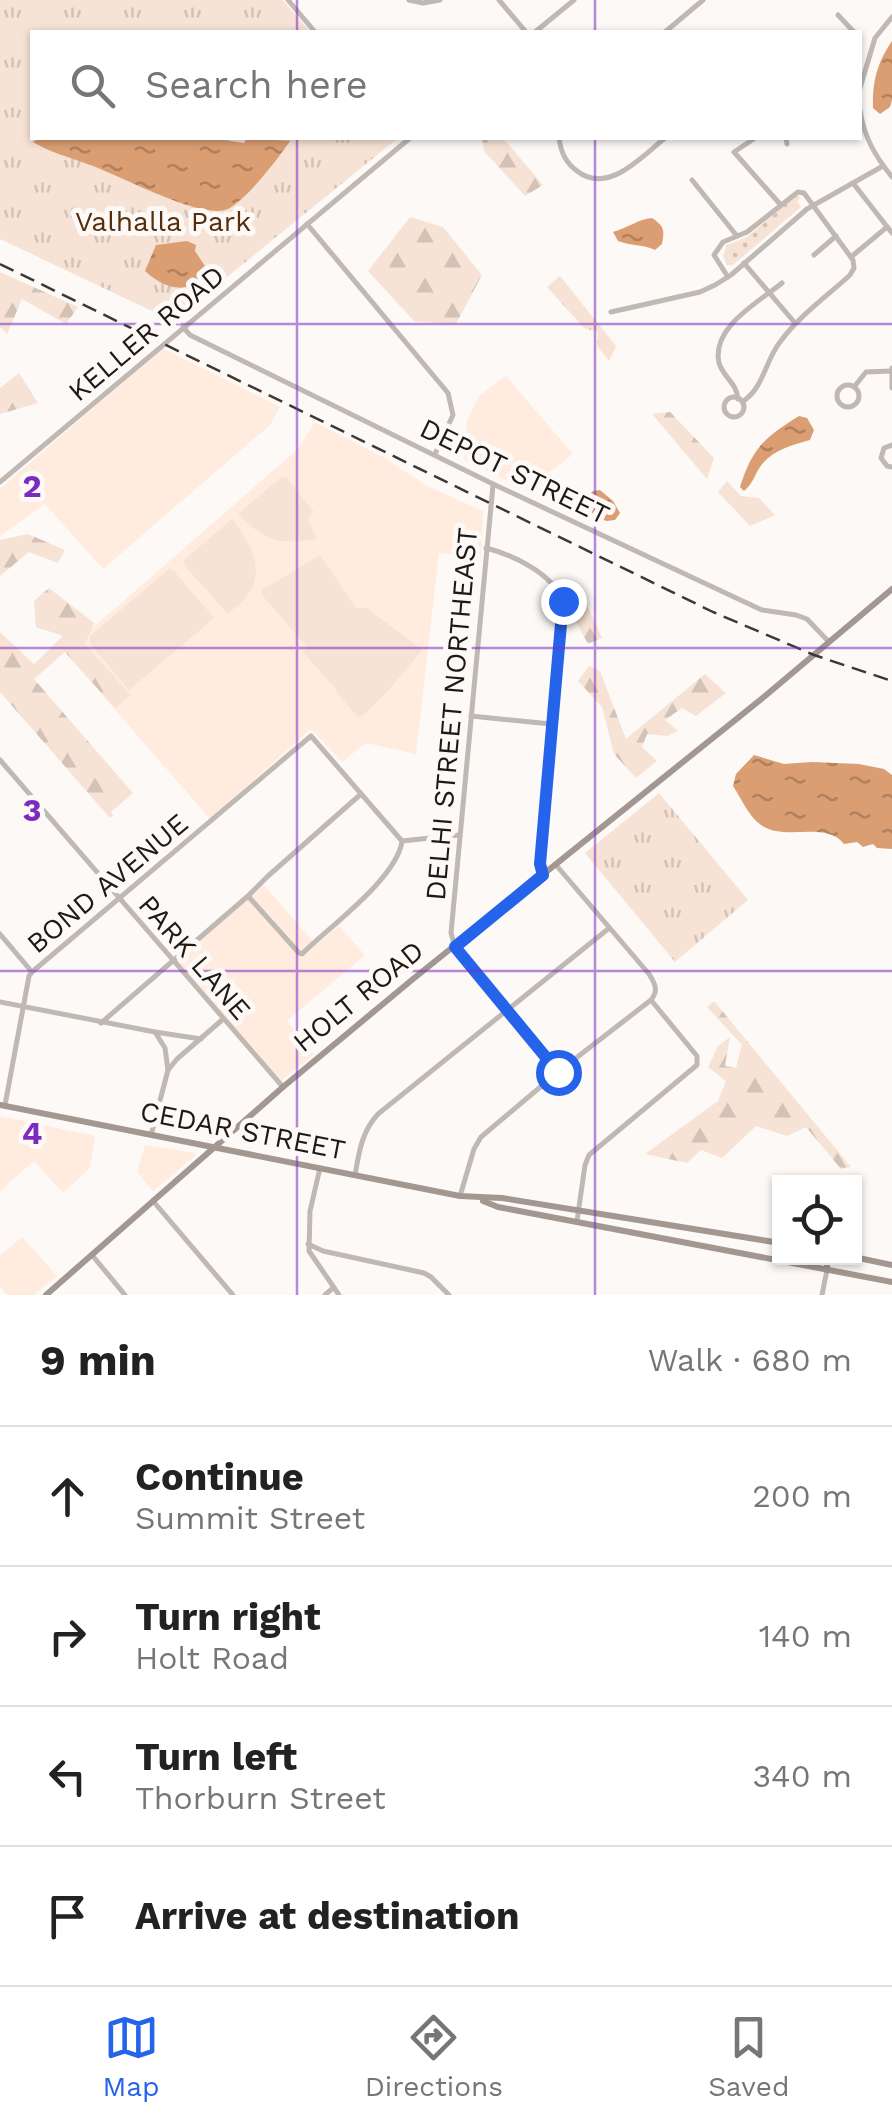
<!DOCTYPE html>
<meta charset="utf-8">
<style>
body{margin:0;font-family:"Work Sans",sans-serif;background:#f2f2f2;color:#222}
.controls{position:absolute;right:30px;bottom:30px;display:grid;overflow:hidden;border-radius:0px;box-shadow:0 2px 8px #0004}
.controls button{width:90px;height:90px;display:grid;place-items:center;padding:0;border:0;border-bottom:2px solid #e0e0e0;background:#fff;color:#222;font:50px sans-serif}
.stop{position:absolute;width:30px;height:30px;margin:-22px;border:8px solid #2563eb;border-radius:50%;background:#fff}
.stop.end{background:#2563eb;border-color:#fff;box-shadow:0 2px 10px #0008}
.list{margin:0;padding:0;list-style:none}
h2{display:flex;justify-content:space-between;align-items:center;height:130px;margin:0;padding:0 40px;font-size:42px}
h2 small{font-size:32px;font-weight:400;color:#767676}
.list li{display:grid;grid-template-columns:65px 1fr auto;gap:30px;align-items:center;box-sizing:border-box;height:140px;padding:0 40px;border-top:2px solid #e0e0e0}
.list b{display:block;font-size:38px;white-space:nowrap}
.list p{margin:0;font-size:32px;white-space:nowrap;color:#767676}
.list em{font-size:32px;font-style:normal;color:#767676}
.icon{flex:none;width:55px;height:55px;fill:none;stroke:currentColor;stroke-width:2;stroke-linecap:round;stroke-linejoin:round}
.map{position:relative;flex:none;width:892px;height:1295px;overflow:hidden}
.search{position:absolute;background:#fff;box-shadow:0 2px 8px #0004;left:30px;right:30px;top:30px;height:110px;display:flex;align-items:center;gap:25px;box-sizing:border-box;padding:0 35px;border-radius:0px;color:#767676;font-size:38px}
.sheet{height:690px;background:#fff}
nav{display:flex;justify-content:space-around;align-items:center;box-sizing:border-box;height:140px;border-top:2px solid #e0e0e0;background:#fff;font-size:28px;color:#767676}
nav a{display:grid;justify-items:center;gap:5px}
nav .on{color:#2563eb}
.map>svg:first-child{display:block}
.built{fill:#ffecdf}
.grass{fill:url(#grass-dots)}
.forest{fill:url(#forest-firs)}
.park{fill:url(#park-tufts)}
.pitch{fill:#f7e3d5}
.water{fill:url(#water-ripples)}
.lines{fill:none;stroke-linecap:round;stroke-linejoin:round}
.minor{stroke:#bfb8b3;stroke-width:5}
.secondary{stroke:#a39891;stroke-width:6}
.rail{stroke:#3d3834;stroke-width:2.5;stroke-dasharray:15 8;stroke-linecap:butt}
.route{stroke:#2563eb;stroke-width:12}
.grid{fill:none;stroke:#7b2cbf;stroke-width:2.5;stroke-opacity:0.55}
.labels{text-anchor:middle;stroke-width:10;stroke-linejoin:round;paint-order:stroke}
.park-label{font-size:28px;fill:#562e0c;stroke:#fcf9f7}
.street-label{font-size:28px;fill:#1e1915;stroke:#fcf9f7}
.grid-label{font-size:32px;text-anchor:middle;font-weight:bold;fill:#7b2cbf;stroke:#fcf9f7;stroke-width:10;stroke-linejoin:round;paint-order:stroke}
</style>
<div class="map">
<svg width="892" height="1295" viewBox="0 0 892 1295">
<defs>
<pattern id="grass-dots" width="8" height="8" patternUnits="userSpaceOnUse" patternTransform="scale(2.5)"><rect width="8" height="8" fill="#f7e3d5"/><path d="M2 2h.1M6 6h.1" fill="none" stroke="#d3c2b6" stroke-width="1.8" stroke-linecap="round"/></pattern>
<pattern id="forest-firs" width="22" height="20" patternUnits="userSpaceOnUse" patternTransform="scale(2.5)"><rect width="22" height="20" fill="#f7e3d5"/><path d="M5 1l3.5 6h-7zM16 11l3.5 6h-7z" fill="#d3c2b6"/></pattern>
<pattern id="park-tufts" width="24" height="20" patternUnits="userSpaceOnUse" patternTransform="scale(2.5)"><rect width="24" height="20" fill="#f7e3d5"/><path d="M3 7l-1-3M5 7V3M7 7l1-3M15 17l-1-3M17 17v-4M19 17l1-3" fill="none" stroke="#d3c2b6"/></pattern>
<pattern id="water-ripples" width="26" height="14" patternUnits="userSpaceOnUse" patternTransform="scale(2.5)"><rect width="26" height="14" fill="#db9e72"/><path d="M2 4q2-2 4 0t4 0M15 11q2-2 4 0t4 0" fill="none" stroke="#b1805c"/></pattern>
</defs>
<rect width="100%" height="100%" fill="#fcf9f7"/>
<g class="built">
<path d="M162 348 280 407 270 425 103 569 45 504 0 536V489Z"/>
<path d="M506 376 573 454 527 490 464 460 467 420 480 395Z"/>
<path d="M315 422 383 457 425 485 483 511 481 558 439 553 416 754 366 743 342 762 311 729 210 819 65 652 298 449Z"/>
<path d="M264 885 316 945 339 926 365 955 287 1021 314 1054 281 1081 174 962Z"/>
<path d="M0 1116 95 1136 90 1168 63 1193 34 1161 0 1191Z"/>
<path d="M145 1145 195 1153 196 1155 153 1191 137 1172Z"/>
<path d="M22 1237 57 1276 34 1295H7L0 1286V1256Z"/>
</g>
<path class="grass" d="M796 196 801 197 797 202 801 207 733 265H727L723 256 727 245 747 237Z"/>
<g class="forest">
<path d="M482 138H503L543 185 525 196 484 151Z"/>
<path d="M410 217 443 227 482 275 456 324 414 321 368 271Z"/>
<path d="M0 272 78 307 66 324 22 299 7 334 0 327Z"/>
<path d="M560 276 616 346 609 361 597 346 598 332 584 328 547 287Z"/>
<path d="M19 373 38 403 0 414V388Z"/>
<path d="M670 412 714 458 707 479 652 414Z"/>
<path d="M727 481 741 496 759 498 775 515 750 526 718 492Z"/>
<path d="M28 534 65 550 58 563 29 552 0 576V540Z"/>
<path d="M49 588 94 623 85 644 131 695 115 708 65 652 34 679 133 793 111 812 113 815 110 818 0 692V632L34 664 63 636 36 627 34 601Z"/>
<path d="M569 593 584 598 602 638 588 644 572 614Z"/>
<path d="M589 666 600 671 626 739 705 674 726 693 696 716 682 708 665 720 678 731 667 736 647 734 642 747 657 761 636 778 614 754 602 707 578 681Z"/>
<path d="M714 1001 851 1167 841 1169 806 1127 787 1136 756 1126 722 1158 701 1150 687 1163 645 1154 718 1101 726 1081 708 1067 718 1046 730 1037 725 1066 736 1068 742 1045 707 1007Z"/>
</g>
<g class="park">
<path d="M0 0H283L310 32H32V138H398L173 321 0 239Z"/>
<path d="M659 793 748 900 675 962 585 853Z"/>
</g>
<g class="pitch">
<path d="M281 477H286L314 512 308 519 317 539C276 544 268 543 238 514Z"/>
<path d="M232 519C249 541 267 570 247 596 242 603 234 608 228 614L184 565V560Z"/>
<path d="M320 555 356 608H367L422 650C403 673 385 696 362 716H357L338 694 335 688 302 651 307 647 262 595V590Z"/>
<path d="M169 569 174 571 214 618 129 690 90 644V636Z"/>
</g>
<g class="water">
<path d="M892 41V100L890 107 880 114 873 108C872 82 877 63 892 41Z"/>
<path d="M39 138H210L244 143 247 138 290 141C277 160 248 198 228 209 203 221 117 174 90 165 68 156 55 155 33 142Z"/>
<path d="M652 218C664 226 665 230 662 244L655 250C642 244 631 246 618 241L613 232C627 228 639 219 652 218Z"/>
<path d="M187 241 196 245 195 251 205 266C195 298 165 290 145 271L156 245Z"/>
<path d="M799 416 807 418 814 430 810 440C793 445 775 449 763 463 755 472 754 483 744 491L740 487C753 447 764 438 799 416Z"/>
<path d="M600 490 613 501 620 513 615 520 606 521 583 508V501L593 491Z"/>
<path d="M754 755 784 764 811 762 859 764 884 769 892 775V849L877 848 873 844 863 847 857 842 844 844C825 820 785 842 761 825 749 817 741 798 733 786L736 774Z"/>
</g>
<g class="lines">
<g class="minor">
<path d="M288 0 315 32"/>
<path d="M409 0 423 3 440 0"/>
<path d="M499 0 526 32"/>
<path d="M838 15 854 32"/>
<path d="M535 32 574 0"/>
<path d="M665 32 703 0"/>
<path d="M860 88 875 38 892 17"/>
<path d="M860 110C864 137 875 156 892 177"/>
<path d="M559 138C561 152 565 162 577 171 608 195 641 157 665 138"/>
<path d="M755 138 734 152 780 204"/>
<path d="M786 138 787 144"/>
<path d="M692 180 737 236"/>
<path d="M853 183 892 233"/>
<path d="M307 224 448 393 453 415 435 454"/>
<path d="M814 255 836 236"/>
<path d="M851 257 887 227"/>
<path d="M744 263 795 323"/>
<path d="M728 277 714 255 723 242 747 232 798 192 804 193 853 260 854 268 850 275C826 297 799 316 780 342 765 361 764 388 742 402"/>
<path d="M611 312 700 292 715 285 731 275 807 209 883 166"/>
<path d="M183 327 190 335 493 484 734 597 762 610 796 615 807 619 829 642"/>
<path d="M892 368V388"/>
<circle cx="848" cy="396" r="11"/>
<path d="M854 387 866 372 891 371"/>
<circle cx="734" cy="407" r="10"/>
<path d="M738 399C737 383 723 377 719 363 711 327 759 302 782 283"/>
<path d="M892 445 884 448 881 458 887 466 892 467"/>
<path d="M0 482 410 138"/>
<path d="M493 485 451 933 455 947 558 1072"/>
<path d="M486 548C513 555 552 573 563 601L540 864 543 875"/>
<path d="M471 716 551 724"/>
<path d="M0 760 283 1087"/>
<path d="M248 896 299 953 302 954C330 926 395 880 402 842"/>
<path d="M0 934 32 972"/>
<path d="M0 1002 155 1032 165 1048 168 1070"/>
<path d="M101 1023 248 896 268 876 361 794"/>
<path d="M155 1032 201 1039"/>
<path d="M5 1105 29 976 32 972 311 736 402 841 459 835"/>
<path d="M151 1135 168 1070 177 1059 222 1020"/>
<path d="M320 1168 310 1211 309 1251 339 1295"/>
<path d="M355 1175C359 1152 362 1131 378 1114L608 929"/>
<path d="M460 1196 474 1149 481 1137 558 1072 651 1000C659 990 655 984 649 974L556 865"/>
<path d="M153 1201 233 1295"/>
<path d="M577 1221 585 1165 589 1155 697 1065V1056L651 1000"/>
<path d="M308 1244 323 1251 424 1273 431 1277 449 1295"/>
<path d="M92 1255 125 1295"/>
<path d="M325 1295 333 1288"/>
<path d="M822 1295 827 1270"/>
</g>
<g class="secondary">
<path d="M0 1105 460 1196 502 1198 780 1243"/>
<path d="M483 1201 498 1207 892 1282"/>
<path d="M854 1257 892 1265"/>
<path d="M827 1270V1260L831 1258"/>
<path d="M46 1295 283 1087 413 979 765 696 892 589"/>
</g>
<path class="rail" d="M0 264 713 612 814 655 892 681"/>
</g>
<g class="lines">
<path class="route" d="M558 1072 455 947 543 875 540 864 563 601"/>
</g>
<path class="grid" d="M297 0V32M595 0V32M297 138V1295M595 138V1295M0 324H892M0 648H892M0 971H892"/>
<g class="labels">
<g class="park-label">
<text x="163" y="231">Valhalla Park</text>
</g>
<g class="street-label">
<text transform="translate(146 333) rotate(-40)" y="10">KELLER ROAD</text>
<text transform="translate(515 471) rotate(26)" y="10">DEPOT STREET</text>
<text transform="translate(451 714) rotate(-85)" y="10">DELHI STREET NORTHEAST</text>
<text transform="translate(107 883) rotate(-40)" y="10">BOND AVENUE</text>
<text transform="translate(195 957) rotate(49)" y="10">PARK LANE</text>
<text transform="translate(358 996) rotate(-39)" y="10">HOLT ROAD</text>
<text transform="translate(243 1130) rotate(11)" y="10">CEDAR STREET</text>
</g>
</g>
<g class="grid-label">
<text x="32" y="497">2</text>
<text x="32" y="821">3</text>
<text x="32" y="1144">4</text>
</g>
</svg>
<div class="controls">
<button><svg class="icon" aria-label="locate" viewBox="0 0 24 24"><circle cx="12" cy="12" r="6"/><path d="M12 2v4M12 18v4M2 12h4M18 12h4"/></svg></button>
</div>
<div class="stop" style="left:558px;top:1072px"></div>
<div class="stop end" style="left:563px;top:601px"></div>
<div class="search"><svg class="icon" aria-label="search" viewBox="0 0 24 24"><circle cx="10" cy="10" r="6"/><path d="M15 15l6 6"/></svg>Search here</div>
</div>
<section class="sheet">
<h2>9 min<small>Walk · 680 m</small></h2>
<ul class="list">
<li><svg class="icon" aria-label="ahead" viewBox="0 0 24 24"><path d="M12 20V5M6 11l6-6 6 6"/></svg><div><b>Continue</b><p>Summit Street</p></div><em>200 m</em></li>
<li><svg class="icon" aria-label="right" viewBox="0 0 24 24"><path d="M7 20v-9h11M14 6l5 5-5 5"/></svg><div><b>Turn right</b><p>Holt Road</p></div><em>140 m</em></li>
<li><svg class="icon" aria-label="left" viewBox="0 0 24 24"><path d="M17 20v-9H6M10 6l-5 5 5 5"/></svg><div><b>Turn left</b><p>Thorburn Street</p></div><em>340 m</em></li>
<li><svg class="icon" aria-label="arrive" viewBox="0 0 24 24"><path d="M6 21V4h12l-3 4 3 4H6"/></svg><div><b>Arrive at destination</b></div></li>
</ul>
</section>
<nav>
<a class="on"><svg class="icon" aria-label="map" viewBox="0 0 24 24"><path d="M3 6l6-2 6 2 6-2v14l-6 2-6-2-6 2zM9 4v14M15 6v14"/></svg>Map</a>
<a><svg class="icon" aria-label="directions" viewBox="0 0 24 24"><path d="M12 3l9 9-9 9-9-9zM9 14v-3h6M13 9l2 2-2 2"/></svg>Directions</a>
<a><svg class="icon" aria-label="saved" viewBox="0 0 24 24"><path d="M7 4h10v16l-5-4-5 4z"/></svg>Saved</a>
</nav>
